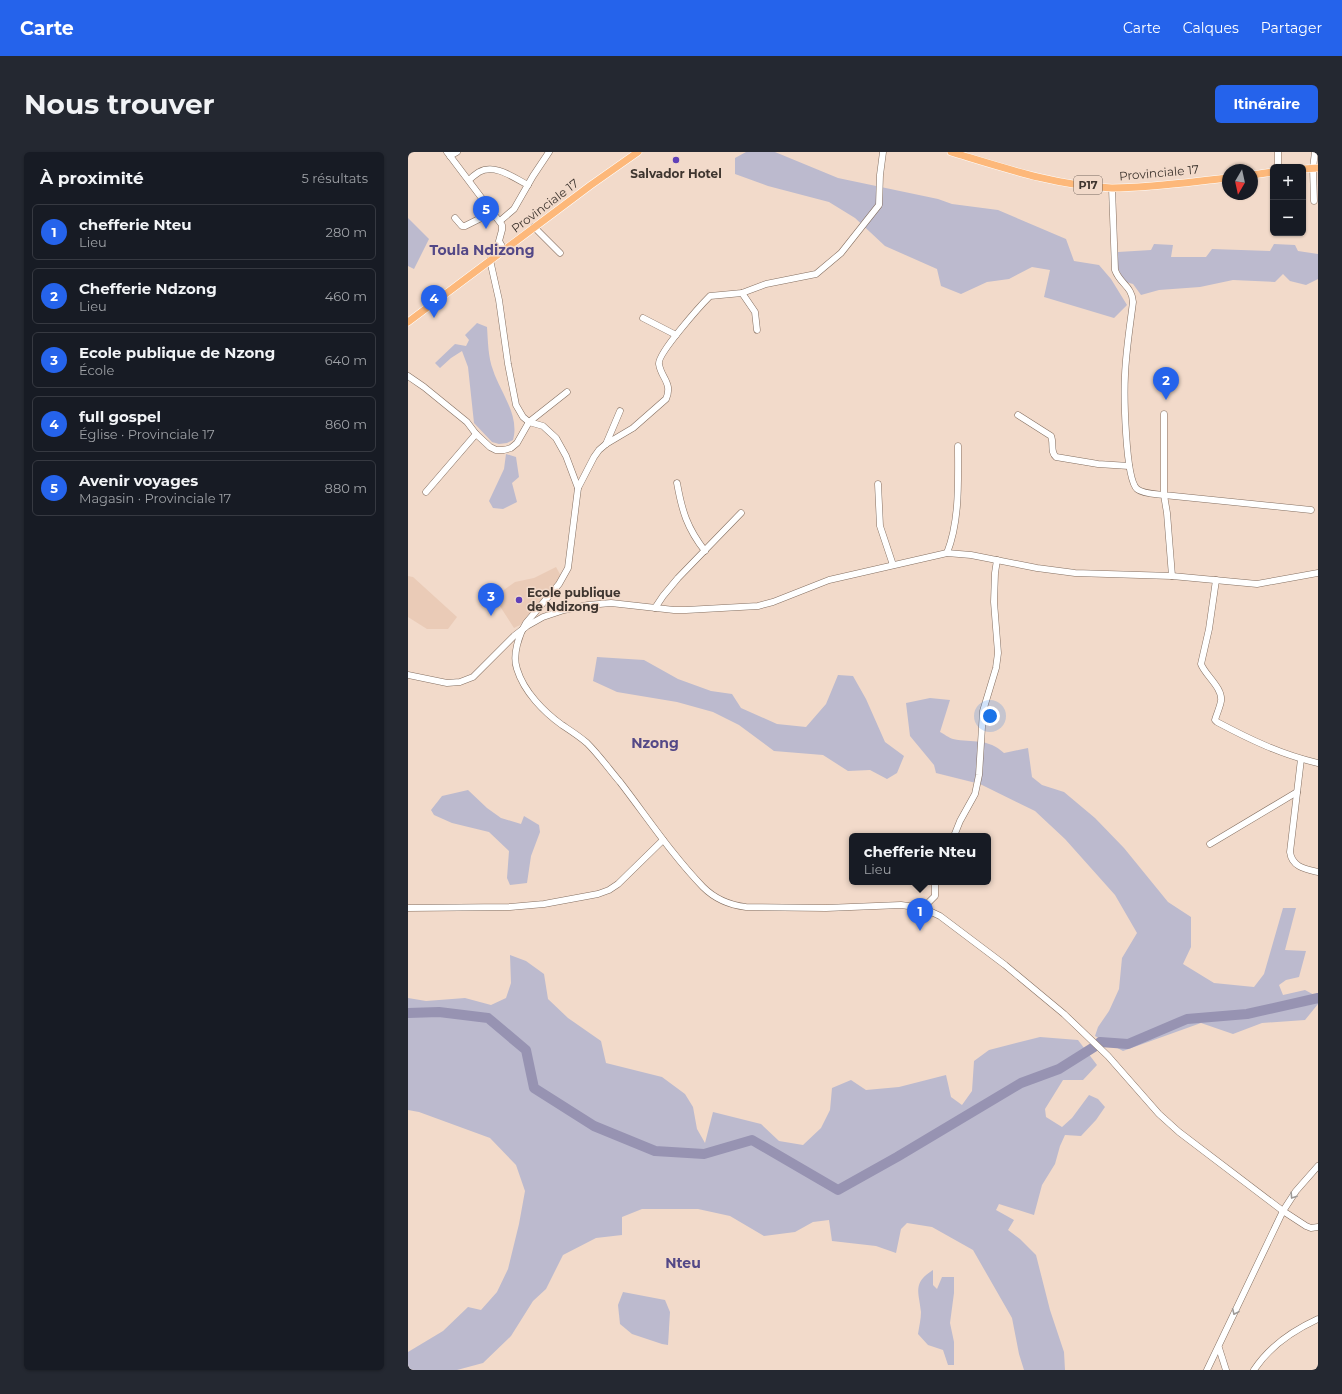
<!DOCTYPE html>
<html lang="fr">
<meta charset="utf-8">
<style>
body{margin:0;font-family:Montserrat,sans-serif;background:#242831;color:#f1f3f6}
.controls{position:absolute;right:12px;top:12px;display:grid;overflow:hidden;border-radius:6px;box-shadow:0 1px 3px #0004}
.controls button{width:36px;height:36px;display:grid;place-items:center;padding:0;border:0;border-bottom:1px solid #363941;background:#171b24;color:#f1f3f6;font:20px sans-serif}
.compass{position:absolute;left:814px;top:12px;width:36px;height:36px;border-radius:50%;background:#171b24;box-shadow:0 1px 3px #0004;rotate:189deg}
.you{position:absolute;left:582px;top:564px;width:14px;height:14px;margin:-10px;border:3px solid #fff;border-radius:50%;background:#1a73e8;box-shadow:0 0 0 6px #1a73e833}
.badge{display:grid;place-items:center;width:26px;height:26px;border-radius:50%;background:#2563eb;color:#fff;font-size:13px;font-weight:700}
.pin{position:absolute;translate:-50% -33px;filter:drop-shadow(0 1px 2px #0008)}
.pin::after{content:'';position:absolute;top:21px;width:14px;height:12px;background:inherit;clip-path:polygon(0 0,100% 0,50% 100%)}
.popup{position:absolute;left:441px;top:681px;width:142px;height:52px;box-sizing:border-box;display:grid;place-content:center;border-radius:6px;background:#171b24;filter:drop-shadow(0 1px 3px #0005);font-size:13px;white-space:nowrap;color:#9ea1a6}
.popup b{font-size:15px;color:#f1f3f6}
.popup::after{content:'';position:absolute;left:50%;top:100%;margin-left:-8px;border:8px solid transparent;border-top-color:#171b24}
.list{margin:0;padding:0;list-style:none}
h2{display:flex;justify-content:space-between;align-items:center;height:52px;margin:0;padding:0 16px;font-size:17px}
h2 small{font-size:13px;font-weight:400;color:#9ea1a6}
.list li{display:grid;grid-template-columns:26px 1fr auto;gap:12px;align-items:center;box-sizing:border-box;height:56px;margin:0 8px 8px;padding:0 8px;border:1px solid #363941;border-radius:6px}
.list b{display:block;font-size:15px;white-space:nowrap}
.list p{margin:0;font-size:13px;white-space:nowrap;color:#9ea1a6}
.list em{font-size:13px;font-style:normal;color:#9ea1a6}
.map{position:relative;flex:none;width:910px;height:1218px;overflow:hidden;border-radius:6px}
header{display:flex;align-items:center;gap:24px;box-sizing:border-box;height:56px;padding:0 20px;background:#2563eb;color:#fff}
header strong{font-size:19px}
nav{display:flex;gap:22px;margin-inline-start:auto;font-size:14px}
.intro{display:flex;align-items:center;justify-content:space-between;box-sizing:border-box;height:96px;padding:0 24px}
h1{margin:0;font-size:28px}
.button{padding:10px 18px;border-radius:6px;background:#2563eb;color:#fff;font-size:14px;font-weight:700}
main{display:flex;gap:24px;padding:0 24px}
aside{flex:1;background:#171b24;border-radius:6px;box-shadow:0 1px 3px #0004}
.map>svg:first-child{display:block}
.built{fill:#eacbb7}
.green{fill:#bcbace}
.lines{fill:none;stroke-linecap:round;stroke-linejoin:round}
.river{stroke:#9793b2;stroke-width:10}
.minor-casing{stroke:#846f61;stroke-width:7}
.major-casing{stroke:#fff;stroke-width:8}
.minor{stroke:#fff;stroke-width:6}
.major{stroke:#fdb87a;stroke-width:7}
.oneway{stroke:#9e9a97}
.poi-dot{fill:#5f40b8;stroke:#f2daca;stroke-width:1.5}
.labels{text-anchor:middle;stroke-width:3;stroke-linejoin:round;paint-order:stroke}
.shield{fill:#f2daca;stroke:#74665e;stroke-width:1}
.shield-label{font-size:11px;font-weight:bold;fill:#3e352f}
.street-label{font-size:12px;fill:#3e352f;stroke:#f2daca}
.poi-label{font-size:12px;font-weight:bold;fill:#3e352f;stroke:#f2daca}
.quarter-label{font-size:14px;font-weight:bold;fill:#534887;stroke:#f2daca}
</style>
<header>
<strong>Carte</strong>
<nav><a>Carte</a><a>Calques</a><a>Partager</a></nav>
</header>
<div class="intro"><h1>Nous trouver</h1><a class="button">Itinéraire</a></div>
<main>
<aside>
<h2>À proximité<small>5 résultats</small></h2>
<ul class="list">
<li><span class="badge">1</span><div><b>chefferie Nteu</b><p>Lieu</p></div><em>280 m</em></li>
<li><span class="badge">2</span><div><b>Chefferie Ndzong</b><p>Lieu</p></div><em>460 m</em></li>
<li><span class="badge">3</span><div><b>Ecole publique de Nzong</b><p>École</p></div><em>640 m</em></li>
<li><span class="badge">4</span><div><b>full gospel</b><p>Église · Provinciale 17</p></div><em>860 m</em></li>
<li><span class="badge">5</span><div><b>Avenir voyages</b><p>Magasin · Provinciale 17</p></div><em>880 m</em></li>
</ul>
</aside>
<div class="map">
<svg width="910" height="1218" viewBox="0 0 910 1218">
<rect width="100%" height="100%" fill="#f2daca"/>
<g class="built">
<path d="M148 415 153 424 133 451 112 473 106 476 86 445 107 430 126 426Z"/>
<path d="M0 424 5 425 49 465 40 477H19L0 465Z"/>
</g>
<g class="green">
<path d="M338 0H367L430 26 530 47 544 52 590 58 658 87 666 109 691 113 703 127 719 153 706 166 636 145 642 118 624 115 601 127 579 130 553 142 533 134 529 117 477 94 447 66 421 50 360 34 327 22V6Z"/>
<path d="M0 66 21 87 6 117 0 114Z"/>
<path d="M746 92 765 93 763 105H798L804 97 862 99 866 92 887 93 890 99 910 102V127L898 133 882 129 875 122 867 130 825 128 792 135 751 138 733 143 725 132 718 130 713 123 709 114 710 100 743 98Z"/>
<path d="M69 171 79 175C80 189 80 205 85 218 92 240 112 263 105 288L99 291 91 292 84 290 66 271 60 215 54 199 43 206 32 216 27 211 47 192 58 194 61 188 57 183Z"/>
<path d="M98 302 108 305 111 325 104 331 109 350 95 357 85 356 81 349 96 317Z"/>
<path d="M189 505 236 508 270 527 303 539 324 542 333 556 369 572 398 575 418 552 430 523 445 524 458 547 477 590 496 604 489 621 479 627 462 618 440 619 415 603 366 599 331 573 305 560 269 550 209 540 185 529Z"/>
<path d="M522 546 542 548 532 580C536 582 541 586 545 587 565 591 580 586 596 601L620 596 624 625 634 633 656 640 687 666 716 696 760 750 783 765V795L775 812 806 831 846 835 856 822 875 756H888L877 798 898 799 891 825 878 828 871 833 875 843 897 838 910 845V852L897 868 854 871 825 882 793 871 715 899 687 884 690 875 701 859 711 837 714 806 729 781 707 743 657 687 627 659 572 632 528 621 526 613 502 584 498 551Z"/>
<path d="M60 638 79 656 93 666 113 672 116 664 131 673 132 680 123 704 119 731 102 733 99 726 101 699 81 680 44 671 26 663 23 658 34 644Z"/>
<path d="M102 803 118 809 136 822 140 847 160 866 193 889 198 911 254 925 277 942 285 955 289 977 297 991 305 960 353 972 371 989 395 993 413 976 422 958 424 936 443 928 458 938 491 935 538 923 543 945 554 953 564 939 566 909 581 898 632 885 670 888 689 913 675 928H655L637 957 638 965 654 975 664 966 681 943 690 947 697 955 688 968 673 984 657 983 652 994 647 1012 634 1033 626 1063 591 1052 588 1058 606 1068 600 1078 612 1087 628 1103 642 1158 656 1200 657 1218H616L611 1202 604 1166 565 1098 524 1075 499 1071 493 1077 488 1101 468 1094 424 1089 421 1068 405 1070 387 1080 356 1084 322 1064 290 1057H234L214 1065V1083L188 1086 155 1103 138 1137 125 1149 103 1184 75 1211 49 1218H0V1200L35 1179 60 1155 73 1158 89 1140 100 1117 111 1072 117 1039 108 1013 82 986 11 960 0 958V846L18 849 57 846 83 853 98 846 103 831Z"/>
<path d="M525 1118V1133L529 1137 534 1125H546V1141L542 1171 546 1190V1213H540L535 1198 520 1193 510 1182C511 1175 513 1167 513 1160 511 1140 504 1131 525 1118Z"/>
<path d="M215 1140 257 1148 262 1160 260 1193 254 1192 224 1182 212 1172 210 1153Z"/>
</g>
<g class="lines">
<g class="river">
<path d="M0 861 31 860 80 866 118 898 126 936 186 974 247 999 296 1002 344 988 430 1038 489 1005 613 931 651 917 686 895"/>
<path d="M692 890 720 892 779 867 839 862 910 846"/>
</g>
<g class="minor-casing">
<g id="minor">
<path d="M39 0 94 73V78L91 89 96 98"/>
<path d="M42 4 49 0"/>
<path d="M870 15V0"/>
<path d="M61 28C64 25 68 22 71 20 87 11 106 26 120 33"/>
<path d="M704 36 707 118C712 132 724 134 725 150 722 174 718 198 717 223 716 241 717 326 729 337 735 342 748 342 756 343L759 361 764 424"/>
<path d="M906 49 905 16 907 0"/>
<path d="M47 66 54 74H57L85 60"/>
<path d="M92 69 106 57 125 24 141 0"/>
<path d="M126 75 152 101"/>
<path d="M82 108 91 148 100 212 108 253 115 265 121 270 135 274 148 286 158 304 170 336 160 416 151 432 118 471C111 483 104 503 109 517 116 540 136 560 154 573 163 579 171 584 179 591 191 603 201 617 212 630 239 665 264 703 295 735 307 747 321 753 338 755L418 756 493 753 515 756 532 764 597 813 656 862 700 904 751 962 771 980 875 1059 898 1074 903 1076 910 1075"/>
<path d="M334 141 347 160 349 178"/>
<path d="M235 166 268 183"/>
<path d="M0 224 16 235 59 270 68 282 82 295 88 298H96L103 296 109 291 121 270 159 240"/>
<path d="M756 262V343L903 358"/>
<path d="M610 263 643 284C646 291 642 300 648 305L690 312 721 314"/>
<path d="M198 292 212 259"/>
<path d="M269 331C274 359 279 376 297 399"/>
<path d="M470 332 472 374 485 413"/>
<path d="M170 336 186 305 191 298 198 292 225 276 258 247C265 231 253 226 251 212 249 202 293 153 302 144L334 141 358 132 408 122 433 101 471 53 472 23 475 0"/>
<path d="M18 340 68 282"/>
<path d="M539 401C552 368 550 329 550 294"/>
<path d="M808 428 801 477 793 512C797 523 815 536 813 549 812 555 809 561 807 568L809 570C841 587 874 603 910 611"/>
<path d="M247 456 255 444 270 426 333 361"/>
<path d="M0 523 39 531 52 530 65 525 106 484 119 474 135 465 156 458 180 453 203 451 266 458H278L350 454 365 450 421 428 539 401 563 403 629 416 667 421 764 424 849 432 910 421"/>
<path d="M893 607 882 700C884 715 897 717 910 720"/>
<path d="M546 684 552 669 567 642 571 623 575 559 588 516 590 501 586 450 587 421 589 408"/>
<path d="M802 692 889 640"/>
<path d="M0 756 102 755 136 752 190 742 201 738 210 732 255 688"/>
<path d="M515 756 527 744V730"/>
<path d="M811 1196 818 1218"/>
<path d="M799 1218 875 1059 888 1039 910 1014"/>
<path d="M846 1218C861 1195 886 1178 910 1167"/>
</g>
</g>
<g class="major-casing">
<g id="major">
<path d="M543 0C596 16 649 34 704 36 742 36 782 30 820 26"/>
<path d="M895 17 910 16"/>
<path d="M844 23 865 20"/>
<path d="M0 170 183 33 230 0"/>
</g>
</g>
<use href="#minor" class="minor"/>
<use href="#major" class="major"/>
</g>
<defs><path id="oneway-chevron" d="M-2-3.5L2.5 0L-2 3.5" fill="none" stroke-width="1.6" stroke-linecap="round" stroke-linejoin="round"/></defs>
<g class="oneway">
<use href="#oneway-chevron" transform="translate(885 1044) rotate(123)"/>
<use href="#oneway-chevron" transform="translate(827 1160) rotate(114)"/>
</g>
<g class="poi-dot">
<circle cx="268" cy="8" r="4"/>
<circle cx="111" cy="448" r="4"/>
</g>
<g class="labels">
<rect class="shield" x="666" y="24" width="28" height="18" rx="3"/>
<g class="shield-label">
<text x="680" y="37">P17</text>
</g>
<g class="street-label">
<text transform="translate(751 21) rotate(-5)" y="4">Provinciale 17</text>
<text transform="translate(137 54) rotate(-37)" y="4">Provinciale 17</text>
</g>
<g class="poi-label">
<text x="268" y="26">Salvador Hotel</text>
<text x="119" y="445" text-anchor="start">Ecole publique<tspan x="119" dy="14">de Ndizong</tspan></text>
</g>
<g class="quarter-label">
<text x="74" y="103">Toula Ndizong</text>
<text x="247" y="596">Nzong</text>
<text x="275" y="1116">Nteu</text>
</g>
</g>
</svg>
<div class="controls">
<button>+</button>
<button>−</button>
</div>
<svg class="compass" viewBox="-18 -18 36 36"><path d="M0-13l5 13h-10z" fill="#e53935"/><path d="M0 13l5-13h-10z" fill="#9ea1a6"/></svg>
<div class="you"></div>
<div class="pin badge" style="left:512px;top:779px">1</div>
<div class="popup"><b>chefferie Nteu</b>Lieu</div>
<div class="pin badge" style="left:758px;top:248px">2</div>
<div class="pin badge" style="left:83px;top:464px">3</div>
<div class="pin badge" style="left:26px;top:166px">4</div>
<div class="pin badge" style="left:78px;top:77px">5</div>
</div>
</main>
